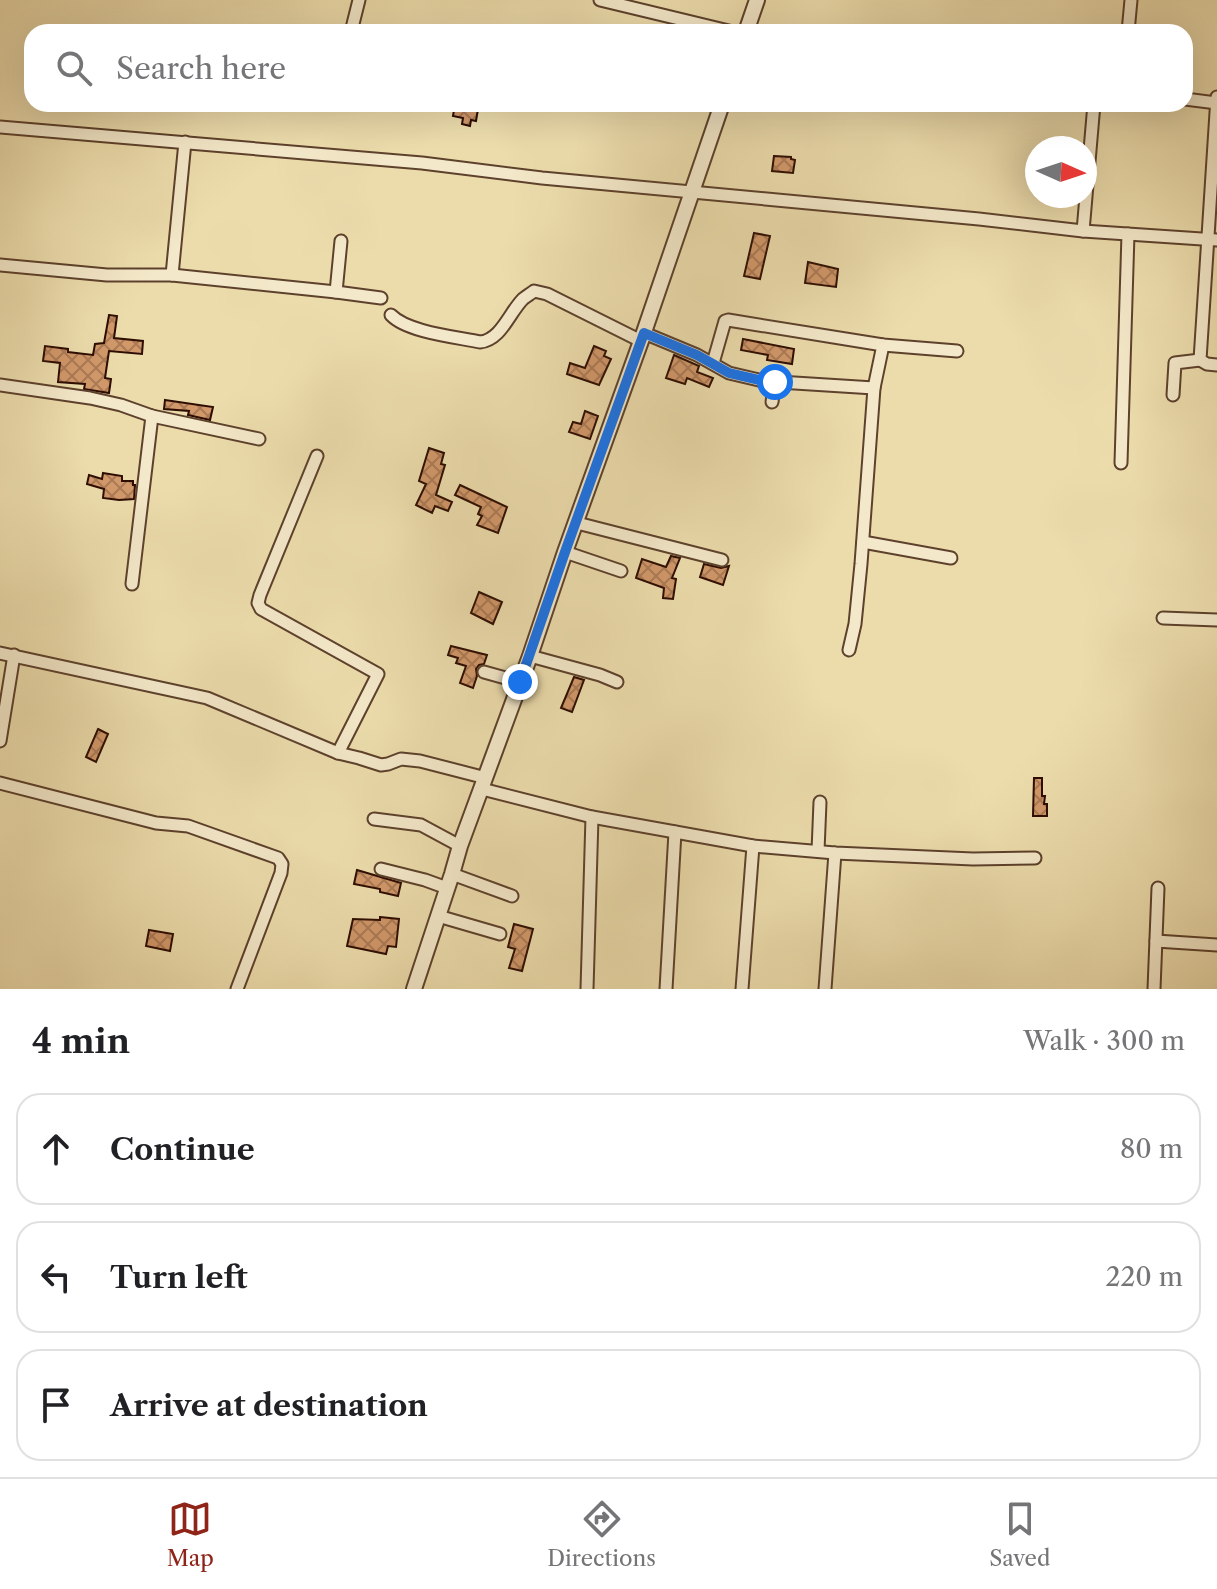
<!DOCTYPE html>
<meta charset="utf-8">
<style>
body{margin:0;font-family:"Libre Caslon Text",serif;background:#f2f2f2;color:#202124}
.compass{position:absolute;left:1025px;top:136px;width:72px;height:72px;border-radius:50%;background:#fff;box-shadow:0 8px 32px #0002;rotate:93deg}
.stop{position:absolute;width:24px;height:24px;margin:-18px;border:6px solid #1a73e8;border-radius:50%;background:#fff}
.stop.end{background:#1a73e8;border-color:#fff;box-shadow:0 2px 8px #0008}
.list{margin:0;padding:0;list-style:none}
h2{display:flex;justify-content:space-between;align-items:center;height:104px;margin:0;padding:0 32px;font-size:34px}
h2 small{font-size:26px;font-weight:400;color:#757577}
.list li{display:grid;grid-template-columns:52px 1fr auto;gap:24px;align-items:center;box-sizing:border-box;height:112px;margin:0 16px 16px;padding:0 16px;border:2px solid #e0e0e0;border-radius:24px}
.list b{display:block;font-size:30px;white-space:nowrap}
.list em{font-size:26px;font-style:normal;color:#757577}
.icon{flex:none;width:44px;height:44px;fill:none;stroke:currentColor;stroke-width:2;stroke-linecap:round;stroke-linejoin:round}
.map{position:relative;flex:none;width:1217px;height:989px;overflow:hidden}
.search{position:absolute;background:#fff;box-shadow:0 8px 32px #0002;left:24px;right:24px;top:24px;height:88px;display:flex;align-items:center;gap:20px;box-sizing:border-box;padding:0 28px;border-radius:24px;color:#757577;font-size:30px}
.sheet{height:488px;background:#fff}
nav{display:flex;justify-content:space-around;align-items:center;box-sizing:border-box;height:112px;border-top:2px solid #e0e0e0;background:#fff;font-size:22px;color:#757577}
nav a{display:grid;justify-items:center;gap:4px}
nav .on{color:#8f2418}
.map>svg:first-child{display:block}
.building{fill:url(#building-cross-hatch);stroke:#2d0d02;stroke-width:2}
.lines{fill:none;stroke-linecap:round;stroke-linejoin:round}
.minor-casing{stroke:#5d412c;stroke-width:15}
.tertiary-casing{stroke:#5d412c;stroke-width:18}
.minor{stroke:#f3e8c9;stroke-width:11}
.tertiary{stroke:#f3e8c9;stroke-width:14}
.route{stroke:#1a73e8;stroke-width:10}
</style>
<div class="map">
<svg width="1217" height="989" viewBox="0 0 1217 989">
<defs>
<pattern id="building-cross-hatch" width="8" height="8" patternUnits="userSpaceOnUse" patternTransform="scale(2)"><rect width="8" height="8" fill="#d1986a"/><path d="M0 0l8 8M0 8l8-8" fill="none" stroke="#aa7a55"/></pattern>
</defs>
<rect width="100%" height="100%" fill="#ecdcac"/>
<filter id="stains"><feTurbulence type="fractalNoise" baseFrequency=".0025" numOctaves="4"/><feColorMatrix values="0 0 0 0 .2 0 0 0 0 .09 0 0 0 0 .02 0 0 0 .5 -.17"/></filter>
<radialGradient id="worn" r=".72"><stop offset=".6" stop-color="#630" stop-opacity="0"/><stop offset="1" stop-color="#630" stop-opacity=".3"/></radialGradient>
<g class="building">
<path d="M455 104 478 109 476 121 471 120 470 126 462 124 463 118 453 116Z"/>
<path d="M774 156 791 157V159L795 160 793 173 772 171Z"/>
<path d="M754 233 770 236 760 279 744 276Z"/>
<path d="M808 262 838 269 836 287 805 283Z"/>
<path d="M109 315 117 316 114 338 143 341 142 354 109 351 105 378 111 379 109 393 84 389 85 384 58 382 60 363 43 361 45 346 68 349V352L93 355 95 344 104 343Z"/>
<path d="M743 339 794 349 792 364 767 360 768 355 741 350Z"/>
<path d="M594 346 606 351 604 356 611 359 599 385 567 374 570 363 585 368Z"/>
<path d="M674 355 699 366 697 372 713 378 709 387 687 378 685 384 666 378Z"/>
<path d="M165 400 213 407 210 420 188 415 189 411 164 409Z"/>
<path d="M585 411 598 416 590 439 569 432 573 422 581 424Z"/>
<path d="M429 448 444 453 441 464 445 465 436 495 452 502 448 511 435 506 432 513 416 505 426 484 419 481Z"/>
<path d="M103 473 122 476V481H133V485H135L134 499 119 500 103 498 104 489 87 484 89 475 102 479Z"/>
<path d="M460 485 507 507 498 533 477 525 482 516 478 514 481 507 455 495Z"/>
<path d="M671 556 680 558 672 578 676 579 673 599 663 598 664 588 636 578 642 559 666 567Z"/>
<path d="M704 564 721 568 729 566 723 585 700 577Z"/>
<path d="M479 592 502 602 493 624 471 613Z"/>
<path d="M451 646 487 655 484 664 479 665 476 669 477 676 473 688 460 683 466 666 456 663 458 658 448 655Z"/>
<path d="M574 677 584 680 572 712 561 708Z"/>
<path d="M98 729 108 734 96 762 86 757Z"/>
<path d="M1034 778H1042V796H1045L1044 804H1047V816H1033Z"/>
<path d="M357 870 401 883 398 896 380 892V889L354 884Z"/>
<path d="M380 917 399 919 396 947 388 946 386 954 347 946 353 919 380 920Z"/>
<path d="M514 924 533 929 522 971 509 968 515 949 508 947Z"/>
<path d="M149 930 173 934 170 951 146 946Z"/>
</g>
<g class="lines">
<g class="minor-casing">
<g id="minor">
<path d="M600 0 733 32"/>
<path d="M351 32 359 0"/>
<path d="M1128 32 1131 0"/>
<path d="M1217 97 1200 360 1207 364 1217 365"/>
<path d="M1185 99 1217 103"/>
<path d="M0 127 422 163 542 178 979 219 1083 231 1217 240"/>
<path d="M1083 231 1094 104"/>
<path d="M341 241 336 292 381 298"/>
<path d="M0 265 107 275H172L336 292"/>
<path d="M172 275 185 142"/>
<path d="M391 315C407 332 456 337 480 342 501 340 509 313 523 299 524 298 533 292 534 291L547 294 641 341"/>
<path d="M644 333 697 355 729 373 763 381 874 388"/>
<path d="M713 363 725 321 728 320 883 345 957 351"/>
<path d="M0 385 90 398 121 405 152 416 259 439"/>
<path d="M1173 395 1175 363 1200 360"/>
<path d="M772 402 775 382"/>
<path d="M317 456 260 595 258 603 261 609 378 674 338 753"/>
<path d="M1121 463 1128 234"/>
<path d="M577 523 722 560"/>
<path d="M863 542 951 558"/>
<path d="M565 552 621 571"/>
<path d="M132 584 152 416"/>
<path d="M1163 618 1217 620"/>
<path d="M849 650 855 624 861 564 874 388 883 345"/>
<path d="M0 653 207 698 338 753 359 758 381 765 388 764 401 759 420 761 486 778"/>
<path d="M530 656 600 675 617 682"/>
<path d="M484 672 520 682"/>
<path d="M0 741 14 655"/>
<path d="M0 783 156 823 188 826 278 858 282 864 281 873 237 989"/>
<path d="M482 789 592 817 753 846 835 853 973 859 1035 858"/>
<path d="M374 819 421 825 460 846"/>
<path d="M818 851 820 802"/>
<path d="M381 869 425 880 447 888"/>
<path d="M452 874 512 896"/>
<path d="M438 916 500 934"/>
<path d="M1156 941 1217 945"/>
<path d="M587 989 592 817"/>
<path d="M666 989 675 832"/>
<path d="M742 989 753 846"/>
<path d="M825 989 835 853"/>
<path d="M1154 989 1158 888"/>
</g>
</g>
<g class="tertiary-casing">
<g id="tertiary">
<path d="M746 32 757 0"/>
<path d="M414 989 452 874 460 846 530 656 565 552 641 341 722 104"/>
</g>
</g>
<use href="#minor" class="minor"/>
<use href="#tertiary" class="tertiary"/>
</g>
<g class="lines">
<path class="route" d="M520 682 565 552 644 333 697 355 729 373 763 381 775 382"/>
</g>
<rect width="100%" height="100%" filter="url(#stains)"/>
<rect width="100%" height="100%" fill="url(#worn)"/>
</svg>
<svg class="compass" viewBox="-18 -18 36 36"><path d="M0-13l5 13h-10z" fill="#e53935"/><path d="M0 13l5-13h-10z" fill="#757577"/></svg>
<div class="stop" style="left:775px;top:382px"></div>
<div class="stop end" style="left:520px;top:682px"></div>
<div class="search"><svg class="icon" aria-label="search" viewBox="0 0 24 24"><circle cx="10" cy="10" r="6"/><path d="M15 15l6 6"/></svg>Search here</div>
</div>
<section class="sheet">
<h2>4 min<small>Walk · 300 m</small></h2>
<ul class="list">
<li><svg class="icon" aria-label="ahead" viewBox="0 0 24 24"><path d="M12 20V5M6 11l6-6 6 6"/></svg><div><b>Continue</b></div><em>80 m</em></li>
<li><svg class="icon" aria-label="left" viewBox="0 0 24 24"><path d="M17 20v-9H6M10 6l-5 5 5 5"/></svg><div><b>Turn left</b></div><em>220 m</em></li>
<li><svg class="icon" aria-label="arrive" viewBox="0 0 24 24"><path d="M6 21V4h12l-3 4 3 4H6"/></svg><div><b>Arrive at destination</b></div></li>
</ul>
</section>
<nav>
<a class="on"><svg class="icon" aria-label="map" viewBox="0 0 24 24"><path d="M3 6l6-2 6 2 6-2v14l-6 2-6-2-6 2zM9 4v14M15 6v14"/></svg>Map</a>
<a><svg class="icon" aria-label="directions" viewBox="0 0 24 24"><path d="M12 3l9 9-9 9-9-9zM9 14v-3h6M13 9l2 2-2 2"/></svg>Directions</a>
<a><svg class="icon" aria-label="saved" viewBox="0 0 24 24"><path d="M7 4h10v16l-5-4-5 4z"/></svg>Saved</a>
</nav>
